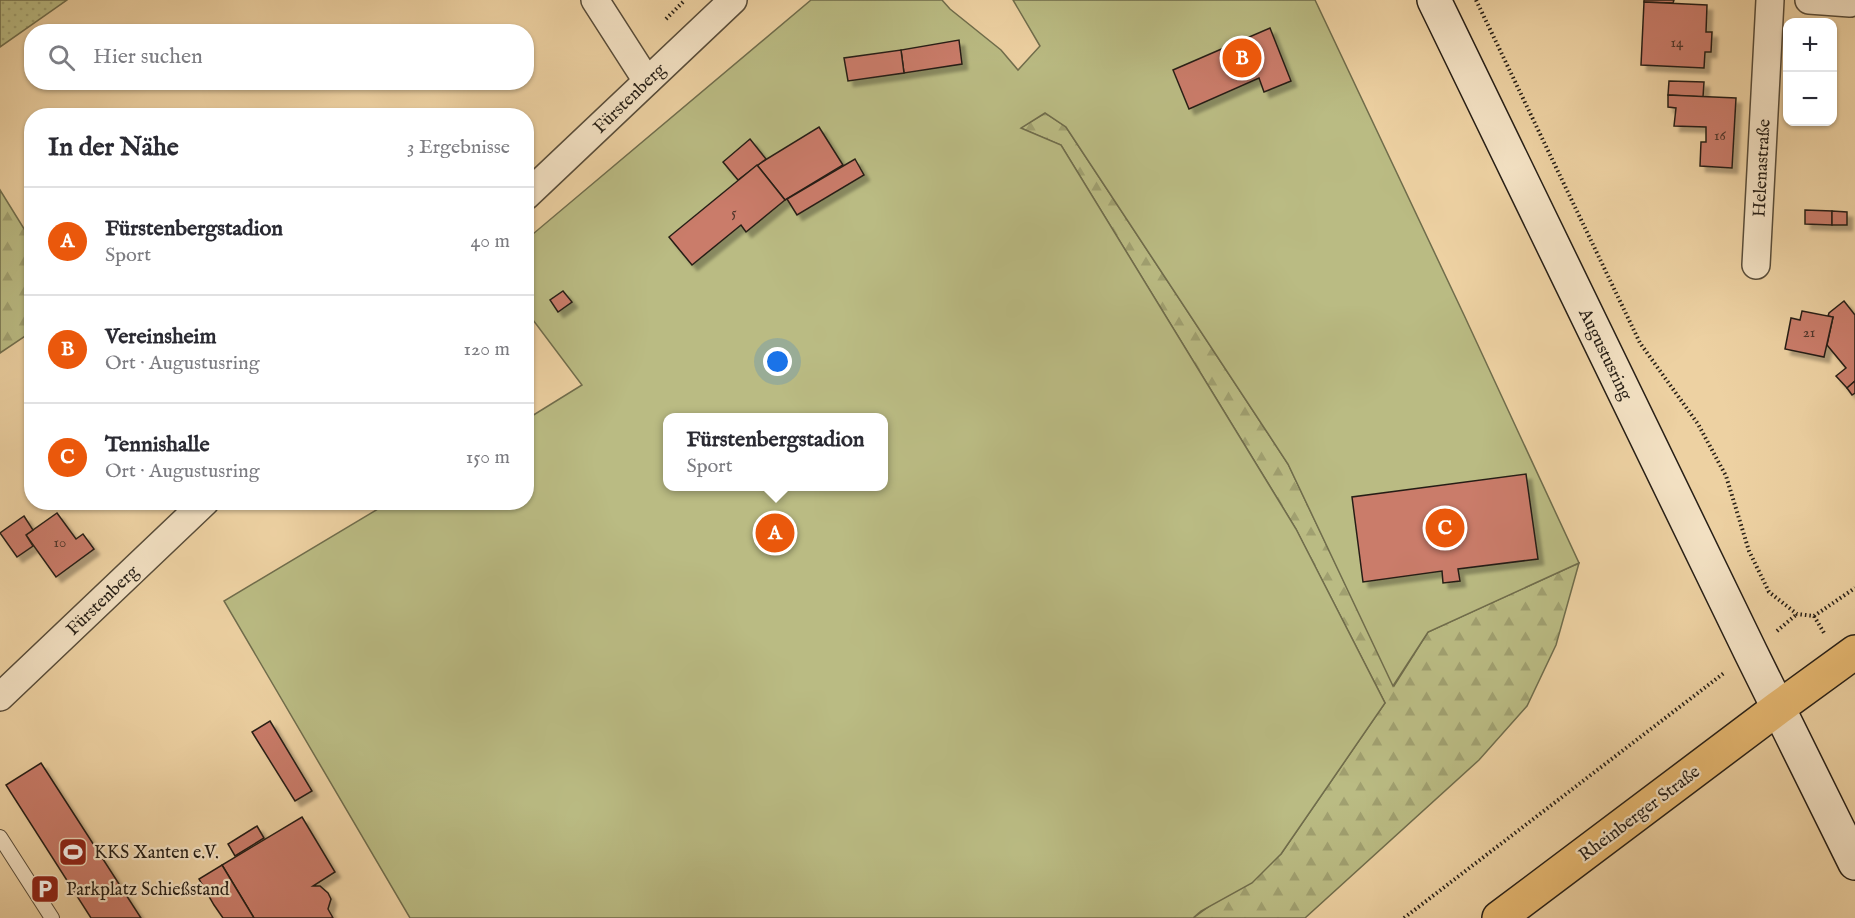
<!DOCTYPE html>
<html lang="de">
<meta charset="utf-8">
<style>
body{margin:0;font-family:"IM FELL English",serif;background:#f2f2f3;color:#2b2b33}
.controls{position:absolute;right:18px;top:18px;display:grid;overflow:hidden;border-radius:12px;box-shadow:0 2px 4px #0004}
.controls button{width:54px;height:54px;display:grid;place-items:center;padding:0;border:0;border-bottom:2px solid #e1e1e2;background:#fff;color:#2b2b33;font:30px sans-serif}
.you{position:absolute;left:778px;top:362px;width:21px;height:21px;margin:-15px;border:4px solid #fff;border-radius:50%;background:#1a73e8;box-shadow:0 0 0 9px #1a73e833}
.badge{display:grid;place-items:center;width:39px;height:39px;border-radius:50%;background:#ea580c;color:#fff;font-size:20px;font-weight:700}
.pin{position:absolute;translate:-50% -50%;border:3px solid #fff;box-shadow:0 2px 6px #0006}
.popup{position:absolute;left:663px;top:413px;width:225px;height:78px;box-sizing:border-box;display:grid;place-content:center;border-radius:12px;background:#fff;filter:drop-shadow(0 2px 4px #0005);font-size:20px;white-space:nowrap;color:#7c7c81}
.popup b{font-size:22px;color:#2b2b33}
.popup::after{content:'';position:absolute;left:50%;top:100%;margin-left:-12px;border:12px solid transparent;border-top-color:#fff}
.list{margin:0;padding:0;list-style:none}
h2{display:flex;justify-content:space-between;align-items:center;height:78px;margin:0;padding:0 24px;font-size:26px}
h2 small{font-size:20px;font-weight:400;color:#7c7c81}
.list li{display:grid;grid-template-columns:39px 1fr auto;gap:18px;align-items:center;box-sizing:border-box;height:108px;padding:0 24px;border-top:2px solid #e1e1e2}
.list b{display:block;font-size:22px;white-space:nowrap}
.list p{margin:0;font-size:20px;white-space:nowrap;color:#7c7c81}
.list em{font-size:20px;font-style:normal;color:#7c7c81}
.icon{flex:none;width:33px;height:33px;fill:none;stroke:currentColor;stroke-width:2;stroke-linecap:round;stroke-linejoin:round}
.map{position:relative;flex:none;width:1855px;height:918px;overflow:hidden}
.search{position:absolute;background:#fff;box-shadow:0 2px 4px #0004;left:24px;top:24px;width:510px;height:66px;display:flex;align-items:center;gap:15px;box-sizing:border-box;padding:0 21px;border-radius:24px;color:#7c7c81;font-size:22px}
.panel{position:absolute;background:#fff;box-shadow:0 2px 4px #0004;left:24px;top:108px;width:510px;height:402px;border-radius:24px}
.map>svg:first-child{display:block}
.green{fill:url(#green-dots);stroke:#706d4c;stroke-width:1.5}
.forest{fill:url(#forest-firs);stroke:#706d4c;stroke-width:1.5}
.pitch{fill:#babb83;stroke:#706d4c;stroke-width:1.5;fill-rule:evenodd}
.building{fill:#ca7c6b;stroke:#271f16;stroke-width:1.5;filter:url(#shadow)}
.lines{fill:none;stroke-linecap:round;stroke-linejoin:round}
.service-casing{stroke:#584c39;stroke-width:16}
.minor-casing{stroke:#584c39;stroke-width:30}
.secondary-casing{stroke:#271f16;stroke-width:36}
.primary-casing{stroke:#271f16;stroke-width:36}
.path{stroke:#271f16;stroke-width:4;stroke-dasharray:1.5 3;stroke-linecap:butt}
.service{stroke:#f3e1c3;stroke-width:14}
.minor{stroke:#f3e1c3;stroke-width:27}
.secondary{stroke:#f3e1c3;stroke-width:33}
.primary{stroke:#e6b871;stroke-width:33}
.labels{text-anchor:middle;stroke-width:4.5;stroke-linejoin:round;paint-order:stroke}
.number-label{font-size:15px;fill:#50362b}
.street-label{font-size:18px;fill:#271f16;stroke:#f3e1c3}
.poi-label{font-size:18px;fill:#271f16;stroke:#f3e1c3;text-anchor:start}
</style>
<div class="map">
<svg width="1855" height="918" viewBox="0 0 1855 918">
<defs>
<pattern id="green-dots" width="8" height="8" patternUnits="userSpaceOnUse" patternTransform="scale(1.5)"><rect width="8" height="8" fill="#babb83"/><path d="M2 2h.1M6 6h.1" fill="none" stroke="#a0a070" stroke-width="1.8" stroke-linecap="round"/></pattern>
<pattern id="forest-firs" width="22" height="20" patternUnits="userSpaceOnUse" patternTransform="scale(1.5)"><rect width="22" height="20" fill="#babb83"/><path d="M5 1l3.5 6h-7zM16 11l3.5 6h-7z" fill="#a0a070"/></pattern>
<filter id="shadow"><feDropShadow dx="5.5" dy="5.5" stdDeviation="1.5" flood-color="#0004"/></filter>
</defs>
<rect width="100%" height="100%" fill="#edd1a2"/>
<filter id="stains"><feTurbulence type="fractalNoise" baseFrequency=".00333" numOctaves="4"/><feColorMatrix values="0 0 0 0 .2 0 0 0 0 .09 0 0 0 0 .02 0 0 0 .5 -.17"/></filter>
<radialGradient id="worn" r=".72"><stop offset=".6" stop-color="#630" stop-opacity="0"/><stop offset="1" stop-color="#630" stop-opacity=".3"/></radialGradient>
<path class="green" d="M0 0H67L0 47Z"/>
<g class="forest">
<path d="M1045 113 1066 127 1288 464 1394 686 1428 632 1579 563 1556 645 1527 706 1479 760 1305 918H1193L1281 854 1385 703 1296 529 1061 145 1020 128Z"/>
<path d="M0 190 31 240V332L0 353Z"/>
</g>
<path class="pitch" d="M811 0H942L950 9 1001 50 1018 70 1040 46 1013 0H1315L1464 315 1579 563 1428 632 1393 686 1288 464 1066 127 1045 113 1021 128 1061 145 1296 529 1385 703 1281 854 1252 883 1201 911 1193 918H410L224 601 388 503 526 502 527 419 582 385 527 312V239ZM667 418H883V486H667Z"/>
<g class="building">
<path d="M1644 0H1674L1673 3 1644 2Z"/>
<path d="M1644 2 1707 5 1706 32H1712L1711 52H1705L1704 68 1641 65Z"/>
<path d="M1270 28 1291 81 1264 92 1259 78 1189 109 1173 70Z"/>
<path d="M959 40 962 64 904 73 901 50Z"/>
<path d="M901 50 904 73 848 81 844 58Z"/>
<path d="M1669 81 1704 82 1703 97 1668 95Z"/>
<path d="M1668 95 1736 98 1732 168 1700 166 1701 142H1706V127L1674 126 1676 108 1668 107Z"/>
<path d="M819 127 843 165 785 200 757 165Z"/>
<path d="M750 139 766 159 738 180 723 162Z"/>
<path d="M855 159 864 175 797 215 787 199Z"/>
<path d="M757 165 785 200 746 232 741 225 692 265 669 237Z"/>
<path d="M1805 210 1832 211V225L1805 224Z"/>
<path d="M1832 211 1847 212V225H1832Z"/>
<path d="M563 291 572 302 558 312 550 300Z"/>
<path d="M1844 301 1855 315V381L1847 388 1836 376 1846 368 1827 345 1833 317 1828 316 1829 313Z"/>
<path d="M1802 311 1833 317 1824 357 1785 349 1791 318 1800 320Z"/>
<path d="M1855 381V393L1852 395 1847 388Z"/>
<path d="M1526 474 1538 559 1458 569 1460 581 1443 583 1442 571 1363 582 1352 497Z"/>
<path d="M57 513 76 539 83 534 94 549 56 577 26 535Z"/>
<path d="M24 516 33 530 26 535 33 546 17 557 0 533Z"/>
<path d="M270 721 312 791 295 801 252 732Z"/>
<path d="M41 763 141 918H91L6 785Z"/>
<path d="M302 817 335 872 313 886H320L328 893 331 899 328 909 333 918H254L222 865Z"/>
<path d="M257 826 264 838 235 856 228 844Z"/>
<path d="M222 865 254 918H223L214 905 199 879Z"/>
</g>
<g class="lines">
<g class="service-casing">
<path id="service" d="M0 837 52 918"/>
</g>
<g class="minor-casing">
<g id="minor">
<path d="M595 0 647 81"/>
<path d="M1809 0 1850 3 1855 1"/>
<path d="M526 196 733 0"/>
<path d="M1756 265 1770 0"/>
<path d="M0 697 205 502"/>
</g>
</g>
<g class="secondary-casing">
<path id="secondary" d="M1434 0 1751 653 1855 863"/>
</g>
<g class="primary-casing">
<path id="primary" d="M1499 918 1778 708 1855 652"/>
</g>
<g class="path">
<path d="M1476 0 1640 343 1698 424 1726 476 1749 551 1769 592 1797 614 1814 616 1855 588"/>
<path d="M666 19 685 0"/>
<path d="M1814 616 1824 633"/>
<path d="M1777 631 1797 614"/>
<path d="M1404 918 1724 673"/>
</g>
<use href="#service" class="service"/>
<use href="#minor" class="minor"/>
<use href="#secondary" class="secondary"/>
<use href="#primary" class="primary"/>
</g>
<defs>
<g id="stadium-square" transform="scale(1.5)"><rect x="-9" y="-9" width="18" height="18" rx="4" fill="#8f2418" stroke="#f3e1c3"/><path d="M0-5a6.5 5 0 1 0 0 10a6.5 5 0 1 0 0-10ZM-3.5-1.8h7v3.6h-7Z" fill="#fff"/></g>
<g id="parking-square" transform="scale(1.5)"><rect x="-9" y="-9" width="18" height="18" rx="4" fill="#8f2418" stroke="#f3e1c3"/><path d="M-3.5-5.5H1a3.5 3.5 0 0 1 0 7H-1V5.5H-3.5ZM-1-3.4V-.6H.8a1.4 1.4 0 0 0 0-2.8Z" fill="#fff"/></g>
</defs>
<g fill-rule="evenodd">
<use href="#stadium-square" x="73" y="852"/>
<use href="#parking-square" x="45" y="889"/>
</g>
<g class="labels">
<g class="number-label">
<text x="1677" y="47">14</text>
<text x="1720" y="140">16</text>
<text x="734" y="217">5</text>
<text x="1809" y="337">21</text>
<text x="60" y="547">10</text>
</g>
<g class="street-label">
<text transform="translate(629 98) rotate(-44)" y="6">Fürstenberg</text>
<text transform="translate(1761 168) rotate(-87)" y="6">Helenastraße</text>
<text transform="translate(1606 354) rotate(64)" y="6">Augustusring</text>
<text transform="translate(102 600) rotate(-44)" y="6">Fürstenberg</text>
<text transform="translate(1639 813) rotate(-37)" y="6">Rheinberger Straße</text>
</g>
<g class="poi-label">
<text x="94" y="858">KKS Xanten e.V.</text>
<text x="66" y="895">Parkplatz Schießstand</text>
</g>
</g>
<rect width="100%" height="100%" filter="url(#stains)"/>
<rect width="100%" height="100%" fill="url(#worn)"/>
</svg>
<div class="controls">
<button>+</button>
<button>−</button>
</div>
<div class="you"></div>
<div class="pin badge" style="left:775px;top:533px">A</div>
<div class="popup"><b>Fürstenbergstadion</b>Sport</div>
<div class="pin badge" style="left:1242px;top:58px">B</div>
<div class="pin badge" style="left:1445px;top:528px">C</div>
<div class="search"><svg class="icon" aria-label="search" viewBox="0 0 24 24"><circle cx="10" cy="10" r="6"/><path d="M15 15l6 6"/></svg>Hier suchen</div>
<section class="panel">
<h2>In der Nähe<small>3 Ergebnisse</small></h2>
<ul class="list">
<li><span class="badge">A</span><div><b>Fürstenbergstadion</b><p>Sport</p></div><em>40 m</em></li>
<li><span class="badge">B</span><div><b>Vereinsheim</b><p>Ort · Augustusring</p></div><em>120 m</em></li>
<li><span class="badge">C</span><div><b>Tennishalle</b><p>Ort · Augustusring</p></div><em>150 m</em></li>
</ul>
</section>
</div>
